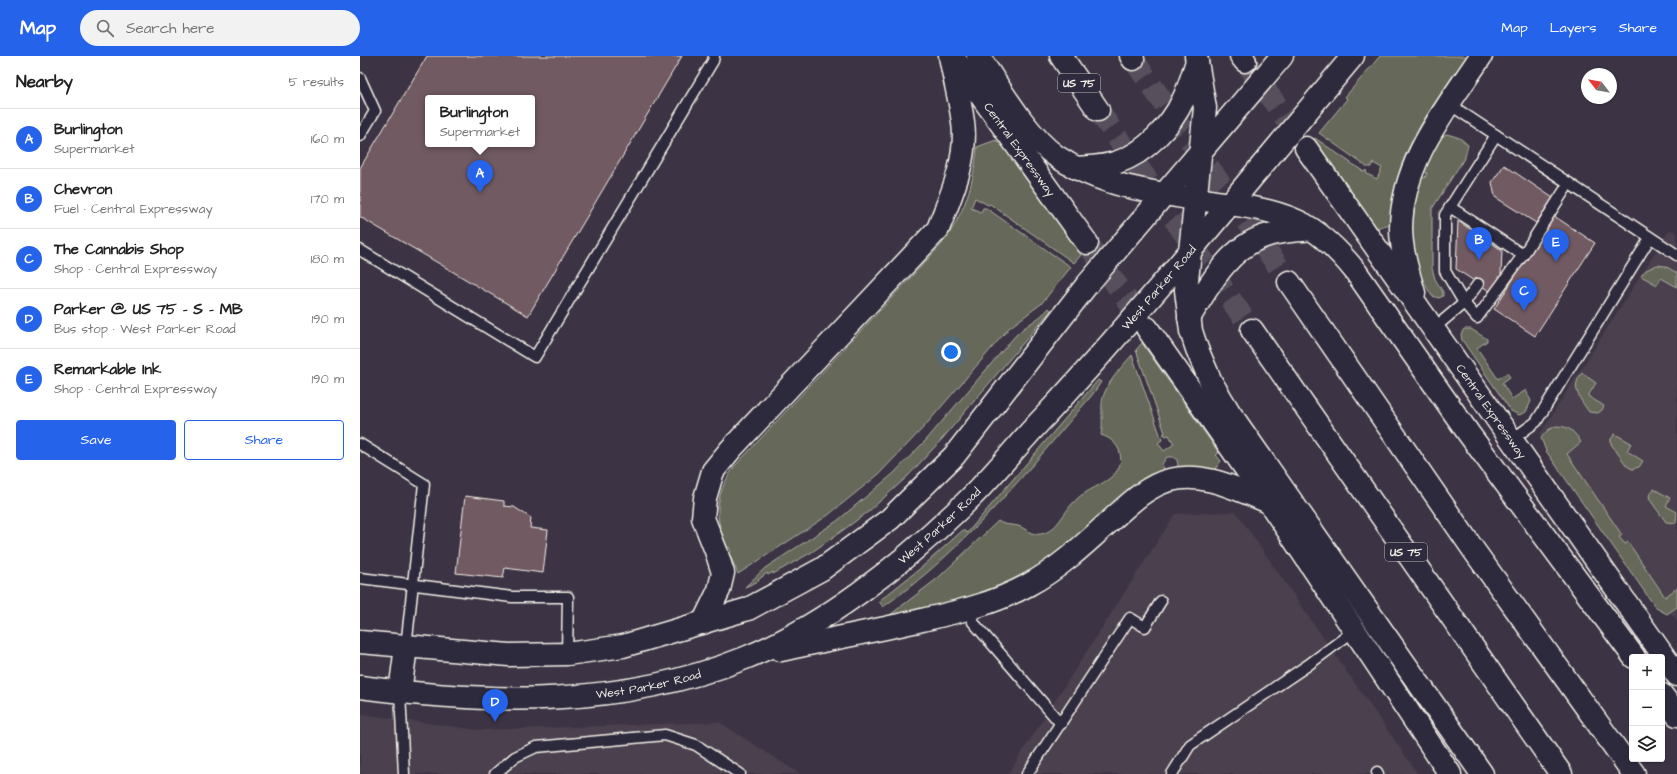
<!DOCTYPE html>
<meta charset="utf-8">
<style>
body{margin:0;font-family:"Architects Daughter",sans-serif;background:#f2f2f2;color:#222}
.controls{position:absolute;right:12px;bottom:12px;display:grid;overflow:hidden;border-radius:4px;box-shadow:0 1px 3px #0004}
.controls button{width:36px;height:36px;display:grid;place-items:center;padding:0;border:0;border-bottom:1px solid #e0e0e0;background:#fff;color:#222;font:20px sans-serif}
.compass{position:absolute;left:1221px;top:12px;width:36px;height:36px;border-radius:50%;background:#fff;box-shadow:0 1px 3px #0004;rotate:301deg}
.you{position:absolute;left:591px;top:296px;width:14px;height:14px;margin:-10px;border:3px solid #fff;border-radius:50%;background:#1a73e8;box-shadow:0 0 0 6px #1a73e833}
.badge{display:grid;place-items:center;width:26px;height:26px;border-radius:50%;background:#2563eb;color:#fff;font-size:13px;font-weight:700}
.pin{position:absolute;translate:-50% -33px;filter:drop-shadow(0 1px 2px #0008)}
.pin::after{content:'';position:absolute;top:21px;width:14px;height:12px;background:inherit;clip-path:polygon(0 0,100% 0,50% 100%)}
.popup{position:absolute;left:65px;top:39px;width:110px;height:52px;box-sizing:border-box;display:grid;place-content:center;border-radius:4px;background:#fff;filter:drop-shadow(0 1px 3px #0005);font-size:13px;white-space:nowrap;color:#767676}
.popup b{font-size:15px;color:#222}
.popup::after{content:'';position:absolute;left:50%;top:100%;margin-left:-8px;border:8px solid transparent;border-top-color:#fff}
.list{margin:0;padding:0;list-style:none}
h2{display:flex;justify-content:space-between;align-items:center;height:52px;margin:0;padding:0 16px;font-size:17px}
h2 small{font-size:13px;font-weight:400;color:#767676}
.list li{display:grid;grid-template-columns:26px 1fr auto;gap:12px;align-items:center;box-sizing:border-box;height:60px;padding:0 16px;border-top:1px solid #e0e0e0}
.list b{display:block;font-size:15px;white-space:nowrap}
.list p{margin:0;font-size:13px;white-space:nowrap;color:#767676}
.list em{font-size:13px;font-style:normal;color:#767676}
.actions{display:flex;gap:8px;padding:12px 16px}
.actions a{flex:1;padding:9px 0;border:1px solid #2563eb;border-radius:4px;text-align:center;font-size:14px;color:#2563eb}
.actions .main{background:#2563eb;color:#fff}
.icon{flex:none;width:22px;height:22px;fill:none;stroke:currentColor;stroke-width:2;stroke-linecap:round;stroke-linejoin:round}
.map{position:relative;flex:none;width:1317px;height:718px;overflow:hidden}
header{display:flex;align-items:center;gap:24px;box-sizing:border-box;height:56px;padding:0 20px;background:#2563eb;color:#fff}
header strong{font-size:19px}
nav{display:flex;gap:22px;margin-inline-start:auto;font-size:14px}
.search{width:280px;height:36px;background:#f2f2f2;display:flex;align-items:center;gap:10px;box-sizing:border-box;padding:0 14px;border-radius:22px;color:#767676;font-size:15px}
main{display:flex}
aside{flex:1;background:#fff}
.map>svg:first-child{display:block}
.built{fill:#4c3f4d}
.green{fill:#66695a;stroke:#adada1}
.building{fill:#725a62;stroke:#f4f1e8;fill-rule:evenodd}
.lines{fill:none;stroke-linecap:round;stroke-linejoin:round}
.secondary-tunnel{stroke:#58505d;stroke-width:22;stroke-dasharray:22 11;stroke-linecap:butt}
.motorway-tunnel{stroke:#58505d;stroke-width:22;stroke-dasharray:22 11;stroke-linecap:butt}
.service-casing{stroke:#f4f1e8;stroke-width:13}
.secondary-casing{stroke:#f4f1e8;stroke-width:25}
.motorway-casing{stroke:#f4f1e8;stroke-width:25}
.service{stroke:#2f2a3d;stroke-width:10}
.secondary{stroke:#2f2a3d;stroke-width:22}
.motorway{stroke:#2f2a3d;stroke-width:22}
.labels{text-anchor:middle;stroke-width:3;stroke-linejoin:round;paint-order:stroke}
.shield{fill:#2f2a3d;stroke:#b9b5b5;stroke-width:1}
.shield-label{font-size:11px;font-weight:bold;fill:#f4f1e8}
.street-label{font-size:12px;fill:#f4f1e8;stroke:#2f2a3d}
</style>
<header>
<strong>Map</strong>
<div class="search"><svg class="icon" aria-label="search" viewBox="0 0 24 24"><circle cx="10" cy="10" r="6"/><path d="M15 15l6 6"/></svg>Search here</div>
<nav><a>Map</a><a>Layers</a><a>Share</a></nav>
</header>
<main>
<aside>
<h2>Nearby<small>5 results</small></h2>
<ul class="list">
<li><span class="badge">A</span><div><b>Burlington</b><p>Supermarket</p></div><em>160 m</em></li>
<li><span class="badge">B</span><div><b>Chevron</b><p>Fuel · Central Expressway</p></div><em>170 m</em></li>
<li><span class="badge">C</span><div><b>The Cannabis Shop</b><p>Shop · Central Expressway</p></div><em>180 m</em></li>
<li><span class="badge">D</span><div><b>Parker @ US 75 - S - MB</b><p>Bus stop · West Parker Road</p></div><em>190 m</em></li>
<li><span class="badge">E</span><div><b>Remarkable Ink</b><p>Shop · Central Expressway</p></div><em>190 m</em></li>
</ul>
<div class="actions"><a class="main">Save</a><a>Share</a></div>
</aside>
<div class="map">
<svg width="1317" height="718" viewBox="0 0 1317 718">
<rect width="100%" height="100%" fill="#3c3444"/>
<filter id="ink" filterUnits="userSpaceOnUse"><feTurbulence type="fractalNoise" baseFrequency=".025" numOctaves="2"/><feDisplacementMap in="SourceGraphic" scale="8" xChannelSelector="R" yChannelSelector="G"/><feConvolveMatrix kernelMatrix="1 2 1 2 8 2 1 2 1" color-interpolation-filters="sRGB"/></filter>
<g filter="url(#ink)">
<g class="built">
<path d="M1310 173 1317 177V565L1180 378Z"/>
<path d="M876 456 1058 718H648L815 458Z"/>
<path d="M0 658 119 674 359 666 440 718H0Z"/>
</g>
<g class="green">
<path d="M1020 0H1107C1070 56 1032 97 1031 168L1013 173 951 87 955 82 1004 116 1006 114 1007 118 1017 123 1022 112 1013 107 1011 111H1007L959 77 987 43 985 41Z"/>
<path d="M1087 78 1100 82 1108 89 1105 101 1072 153V212L1075 223 1083 236V240L1079 242 1072 240C1046 200 1050 165 1061 121L1065 122 1067 117 1063 115C1068 105 1075 82 1087 78Z"/>
<path d="M636 84 637 86 640 84 721 199 714 207 630 148 628 149 615 142 611 152 621 156 623 152H626L711 211 681 248 649 272 564 371 519 418 467 460 378 518 369 497 371 496 369 491 367 492C354 461 354 440 374 411L581 189C604 159 614 128 617 91Z"/>
<path d="M1297 209 1305 210 1317 217V231L1301 222 1297 229 1281 220 1286 214Z"/>
<path d="M689 252 691 254 583 382 548 420 508 456 486 472 452 496 413 518V516L408 519 407 517 398 524 399 525 385 531 405 512 477 465 533 418 567 383 655 280C665 269 679 264 689 252Z"/>
<path d="M1104 273H1111L1127 283V285L1117 292 1138 323 1147 317 1150 321 1142 327 1152 343 1166 334 1171 345 1166 356 1159 359 1151 355 1102 284 1101 278Z"/>
<path d="M782 287 859 397 856 399 861 405 853 416 816 414 818 409 817 404 813 401H807L802 408 804 413 808 416 671 517 633 536 526 562 578 522 638 465C645 470 650 468 658 470 666 472 671 480 681 478 698 475 704 454 717 443 731 429 766 424 760 397 757 387 750 382 741 379 744 366 740 352 743 341 747 327 762 310 772 299L802 384 798 387 804 395 814 388 809 379 806 380 803 378 805 377 776 294Z"/>
<path d="M1222 317 1236 327 1228 340 1244 350 1242 354 1238 357 1229 356C1220 343 1210 331 1222 317Z"/>
<path d="M738 324 741 326 733 338C666 416 608 491 523 551L519 545 562 511 603 474 607 477Z"/>
<path d="M1196 370C1210 370 1214 376 1221 386L1207 398 1262 479 1259 481 1265 488 1268 486 1305 541 1317 532V551L1307 558 1296 552 1186 395 1181 382 1188 374Z"/>
<path d="M1255 378 1271 387 1267 395 1283 405 1279 411 1272 413 1267 410 1251 388V383Z"/>
<path d="M1294 433 1310 442 1306 450 1317 456 1316 467 1306 466 1290 444 1289 440Z"/>
</g>
<g class="building">
<path d="M67 0H322L168 260 0 161V112ZM68 42H172V88H68Z"/>
<path d="M1144 109 1193 142 1176 167 1135 141 1132 126Z"/>
<path d="M1194 160 1235 187 1175 280 1134 253Z"/>
<path d="M1098 165 1142 194 1140 242 1096 213Z"/>
<path d="M105 440 144 445V450L154 451 171 462 170 472 188 474 183 517 145 512 143 522 96 517Z"/>
</g>
<g class="lines">
<g class="secondary-tunnel">
<path d="M885 5 943 87"/>
<path d="M727 187 787 272"/>
</g>
<g class="motorway-tunnel">
<path d="M773 3 929 226"/>
<path d="M738 54 892 274"/>
</g>
<g class="service-casing">
<g id="service">
<path d="M0 22 15 55 0 80"/>
<path d="M1089 48 1317 199"/>
<path d="M1136 79 1085 159V215L1104 247 1117 262 1163 199 1209 127"/>
<path d="M1090 151 1163 199"/>
<path d="M0 194 175 301 353 5 354 0"/>
<path d="M1073 273 1104 247 1118 228"/>
<path d="M1151 384 1176 366 1290 182"/>
<path d="M0 388 64 428 46 591"/>
<path d="M0 522 152 541H208L207 598"/>
<path d="M609 553 613 566 701 668"/>
<path d="M40 636 44 718"/>
<path d="M1017 716 1018 718"/>
<path d="M135 718 155 701 176 691 305 679 336 689 380 718"/>
<path d="M667 718 770 562 785 571 801 545"/>
<path d="M812 718 830 689 948 609 995 574"/>
</g>
</g>
<g class="secondary-casing">
<g id="secondary">
<path d="M618 0C639 30 667 80 696 100 747 135 810 138 869 148 896 152 921 156 945 169 966 181 981 197 996 216L1109 378 1274 601"/>
<path d="M836 0 845 52 826 234 831 275 837 293 851 326 869 356 1122 718"/>
<path d="M881 0 885 5"/>
<path id="s1" d="M593 1 727 187"/>
<path id="s2" d="M946 92 1317 619"/>
<path d="M716 112C729 111 745 111 758 106 785 97 811 70 823 44 829 32 832 19 837 6"/>
<path d="M1054 237C1048 216 1041 194 1041 172 1042 105 1086 53 1121 0"/>
<path d="M829 262C848 231 868 192 905 180 920 175 936 175 951 173"/>
<path d="M787 272 909 446 1090 718"/>
<path d="M343 567 359 534 363 517 356 495 343 462 345 442 353 415 371 393 578 173C591 139 608 104 603 66 600 44 594 22 590 0"/>
<path d="M0 586 149 599 207 598 263 590 388 553 462 513 530 463 594 400 726 230 922 0"/>
<path d="M421 594C465 584 509 576 553 566 593 557 632 549 668 529 698 513 724 489 749 466 767 450 786 430 810 424 844 415 878 434 909 446"/>
<path id="s3" d="M0 631C130 648 260 652 385 602 462 571 541 509 601 451 631 423 657 389 686 359 793 243 892 121 993 0"/>
<path d="M40 636 46 591"/>
<path d="M1302 639 1317 659"/>
</g>
</g>
<g class="motorway-casing">
<g id="motorway">
<path d="M701 0 738 54"/>
<path d="M771 0 773 3"/>
<path d="M929 226 1115 496 1274 718"/>
<path d="M892 274 1201 718"/>
</g>
</g>
<use href="#service" class="service"/>
<use href="#secondary" class="secondary"/>
<use href="#motorway" class="motorway"/>
</g>
</g>
<g class="labels">
<g class="shield">
<rect x="698" y="18" width="42" height="18" rx="3"/>
<rect x="1025" y="487" width="42" height="18" rx="3"/>
</g>
<g class="shield-label">
<text x="719" y="31">US 75</text>
<text x="1046" y="500">US 75</text>
</g>
<g class="street-label">
<text dy="4" stroke="none"><textPath href="#s1" startOffset="114">Central Expressway</textPath></text>
<text dy="4" stroke="none"><textPath href="#s3" startOffset="951">West Parker Road</textPath></text>
<text dy="4" stroke="none"><textPath href="#s2" startOffset="322">Central Expressway</textPath></text>
<text dy="4" stroke="none"><textPath href="#s3" startOffset="627">West Parker Road</textPath></text>
<text dy="4" stroke="none"><textPath href="#s3" startOffset="290">West Parker Road</textPath></text>
</g>
</g>
</svg>
<div class="controls">
<button>+</button>
<button>−</button>
<button><svg class="icon" aria-label="layers" viewBox="0 0 24 24"><path d="M12 4l9 5-9 5-9-5zM3 14l9 5 9-5"/></svg></button>
</div>
<svg class="compass" viewBox="-18 -18 36 36"><path d="M0-13l5 13h-10z" fill="#e53935"/><path d="M0 13l5-13h-10z" fill="#767676"/></svg>
<div class="you"></div>
<div class="pin badge" style="left:120px;top:137px">A</div>
<div class="popup"><b>Burlington</b>Supermarket</div>
<div class="pin badge" style="left:1119px;top:204px">B</div>
<div class="pin badge" style="left:1164px;top:255px">C</div>
<div class="pin badge" style="left:135px;top:666px">D</div>
<div class="pin badge" style="left:1196px;top:206px">E</div>
</div>
</main>
